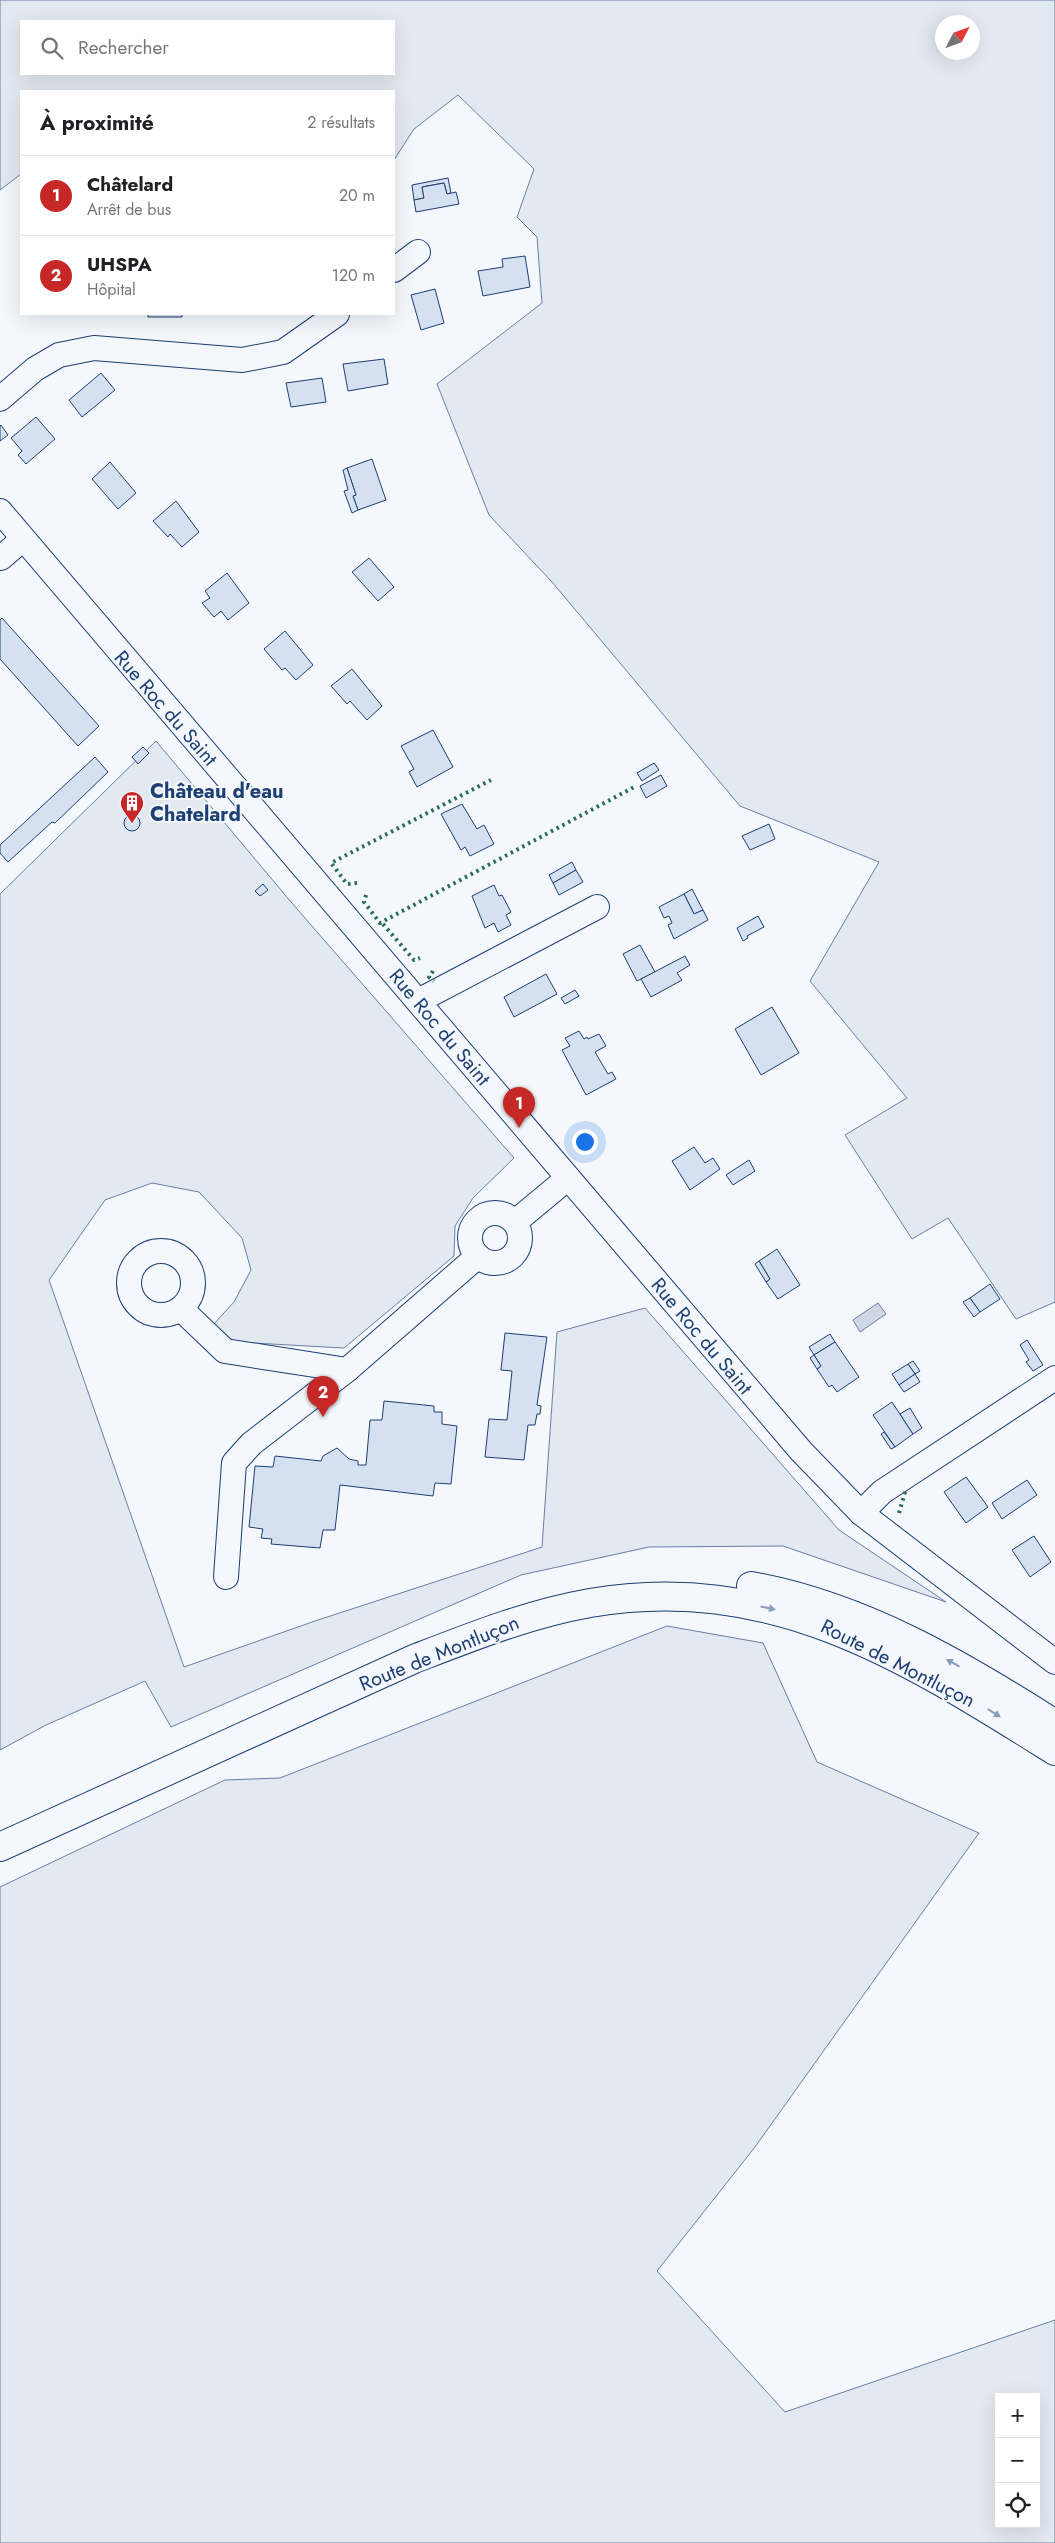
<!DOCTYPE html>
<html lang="fr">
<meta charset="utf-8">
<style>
body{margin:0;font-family:Jost,sans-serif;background:#f2f2f2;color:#202124}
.controls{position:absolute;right:15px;bottom:15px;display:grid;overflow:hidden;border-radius:0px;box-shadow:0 5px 20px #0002}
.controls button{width:45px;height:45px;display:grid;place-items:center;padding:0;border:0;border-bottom:1px solid #e0e0e0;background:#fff;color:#202124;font:25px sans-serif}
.compass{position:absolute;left:935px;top:15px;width:45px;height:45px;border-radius:50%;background:#fff;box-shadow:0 5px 20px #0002;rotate:49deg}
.you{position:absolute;left:584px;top:1141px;width:18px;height:18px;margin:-12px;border:4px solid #fff;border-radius:50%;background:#1a73e8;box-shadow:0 0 0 8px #1a73e833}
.badge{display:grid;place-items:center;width:32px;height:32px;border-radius:50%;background:#c62828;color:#fff;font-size:16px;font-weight:700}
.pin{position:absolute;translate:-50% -41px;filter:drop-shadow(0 1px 2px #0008)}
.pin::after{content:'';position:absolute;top:26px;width:18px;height:15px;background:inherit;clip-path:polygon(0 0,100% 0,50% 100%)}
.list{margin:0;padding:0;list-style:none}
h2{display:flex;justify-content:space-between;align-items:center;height:65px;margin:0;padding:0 20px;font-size:21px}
h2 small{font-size:16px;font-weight:400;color:#757577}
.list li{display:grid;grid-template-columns:32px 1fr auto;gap:15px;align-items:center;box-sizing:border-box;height:80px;padding:0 20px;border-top:1px solid #e0e0e0}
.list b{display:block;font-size:19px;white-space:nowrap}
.list p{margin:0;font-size:16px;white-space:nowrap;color:#757577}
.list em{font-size:16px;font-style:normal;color:#757577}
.icon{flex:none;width:28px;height:28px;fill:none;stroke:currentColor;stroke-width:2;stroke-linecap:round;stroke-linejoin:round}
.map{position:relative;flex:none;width:1055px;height:2543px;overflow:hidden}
.search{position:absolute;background:#fff;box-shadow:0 5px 20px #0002;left:20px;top:20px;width:375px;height:55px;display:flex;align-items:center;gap:12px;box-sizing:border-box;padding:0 18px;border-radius:0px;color:#757577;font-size:19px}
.panel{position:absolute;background:#fff;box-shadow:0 5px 20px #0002;left:20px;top:90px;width:375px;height:225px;border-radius:0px}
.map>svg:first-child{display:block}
.green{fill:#e3e9f0;stroke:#687fa3;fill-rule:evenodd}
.water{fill:#cfd7e4;stroke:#687fa3}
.building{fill:#d5e0f0;stroke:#1d3f73}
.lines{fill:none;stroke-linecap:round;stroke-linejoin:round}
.minor-casing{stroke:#1d3f73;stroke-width:26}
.major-casing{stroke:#1d3f73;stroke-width:30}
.minor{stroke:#f4f7fb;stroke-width:24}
.major{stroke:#f4f7fb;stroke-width:28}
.hedge{stroke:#2c6c60;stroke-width:4;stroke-dasharray:2.5 4;stroke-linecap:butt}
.oneway{fill:#889bb7}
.labels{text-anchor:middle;stroke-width:4;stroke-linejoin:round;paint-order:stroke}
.street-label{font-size:20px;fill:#1d3f73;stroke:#f4f7fb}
.poi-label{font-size:20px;font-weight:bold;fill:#1d3f73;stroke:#f4f7fb;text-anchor:start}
</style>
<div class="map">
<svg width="1055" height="2543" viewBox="0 0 1055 2543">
<rect width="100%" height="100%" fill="#f4f7fb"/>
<g class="green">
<path d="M0 0H1055V1302L1016 1319 948 1218 912 1239 845 1135 907 1098 810 981 879 862 740 806 552 582 489 515 437 384 542 303 537 237 517 217 534 169 458 95 414 129 394 160V91H21V174L0 190ZM21 21H394V74H21ZM942 22H972V52H942Z"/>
<path d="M156 741 291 902 514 1158 473 1198 455 1226 454 1256 344 1348 235 1342 213 1325 234 1302 251 1270 242 1238 199 1192 152 1183 105 1200 49 1280 184 1667 315 1621 542 1547 557 1332 645 1308 839 1530 946 1602 783 1546 649 1547 521 1575 171 1727 145 1681 46 1725 0 1750V894Z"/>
<path d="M667 1626 763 1643 817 1762 979 1833 755 2147 657 2271 785 2412 1055 2320V2543H0V1887L225 1780 280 1778ZM999 2397H1036V2524H999Z"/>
</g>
<path class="water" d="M878 1303 886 1314 860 1332 853 1320Z"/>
<g class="building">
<path d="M448 178 451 193 447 194 444 183 422 187 424 198 414 200 412 185Z"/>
<path d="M444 183 447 194 456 192 459 204 416 212 414 200 424 198 422 187Z"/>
<path d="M525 256 530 287 483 296 478 271 503 267 502 259Z"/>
<path d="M435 289 444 323 421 330 411 295Z"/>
<path d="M141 314H182V317H148V314Z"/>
<path d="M384 359 388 384 348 391 343 364Z"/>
<path d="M101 373 115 390 82 417 69 400Z"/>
<path d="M322 378 326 402 291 407 286 383Z"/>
<path d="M36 417 55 439 26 464 18 455 22 451 11 438Z"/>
<path d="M1 425 8 435 0 441V426Z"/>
<path d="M372 459 386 500 358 510 353 496 356 495 347 468Z"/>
<path d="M110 462 136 493 118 509 92 479Z"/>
<path d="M347 468 356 495 353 496 358 510 352 513 344 491 348 490 343 470Z"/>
<path d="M176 501 199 532 182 547 170 534 168 537 153 521Z"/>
<path d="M369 558 394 587 378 601 352 572Z"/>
<path d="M227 573 249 603 228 620 221 611 214 617 202 603 210 598 205 591Z"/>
<path d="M2 618 99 726 78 746 0 659V620Z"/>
<path d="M285 631 313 665 296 680 285 668 282 670 264 649Z"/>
<path d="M352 669 382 706 367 720 350 701 347 704 331 686Z"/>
<path d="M433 730 453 767 417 787 409 772 414 769 401 746Z"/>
<path d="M143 747 149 753 138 764 132 757Z"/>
<path d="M95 757 108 772 55 823 52 822 8 862 0 853V845Z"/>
<path d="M654 763 659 770 642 781 637 773Z"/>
<path d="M661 775 667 786 646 798 640 786Z"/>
<path d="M462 804 477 829 484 825 494 844 470 856 465 847 461 850 441 814Z"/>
<circle cx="132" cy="823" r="8"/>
<path d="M769 824 775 839 750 850 742 836Z"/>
<path d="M572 862 576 870 553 883 549 875Z"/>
<path d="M576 870 583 882 559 895 553 883Z"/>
<path d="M263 884 268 890 260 896 255 891Z"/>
<path d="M494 885 499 896 502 895 511 912 506 915 511 925 498 932 494 923 485 928 472 896Z"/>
<path d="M692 889 703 910 694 914 684 894Z"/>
<path d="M684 894 694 914 703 910 708 920 674 939 668 925 672 923 669 916 664 918 659 907Z"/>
<path d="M758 916 764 927 747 936 748 938 743 941 737 928Z"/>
<path d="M640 945 655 972 637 981 623 954Z"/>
<path d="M685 956 690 965 677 973 682 980 651 997 641 979Z"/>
<path d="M546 974 557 994 514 1017 504 997Z"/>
<path d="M575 990 579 996 565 1004 561 998Z"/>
<path d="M772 1007 799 1053 761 1075 735 1029Z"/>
<path d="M579 1031 584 1039 587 1037 588 1039 599 1034 606 1046 595 1052 608 1074 612 1072 616 1079 586 1095 562 1050 570 1046 565 1038Z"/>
<path d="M694 1147 705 1163 713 1158 720 1169 690 1190 672 1161Z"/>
<path d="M749 1160 755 1171 733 1185 726 1175Z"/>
<path d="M777 1249 800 1285 778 1299 766 1282 770 1279 759 1261Z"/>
<path d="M759 1261 770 1279 766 1282 755 1264Z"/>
<path d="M990 1284 1000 1299 980 1312 970 1298Z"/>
<path d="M970 1298 980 1312 974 1317 963 1302Z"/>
<path d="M505 1333 547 1337 537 1405 541 1406 540 1414H537L535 1425H528L524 1460 485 1457 489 1419 507 1420 512 1371 501 1370Z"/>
<path d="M830 1334 835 1342 814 1355 809 1347Z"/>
<path d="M1027 1340 1043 1365 1033 1371 1026 1362 1029 1360 1020 1345Z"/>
<path d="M835 1342 859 1377 837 1392 832 1385 829 1387 817 1369 821 1366 814 1355Z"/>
<path d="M814 1355 821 1366 817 1369 810 1358Z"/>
<path d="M913 1361 920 1371 915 1374 908 1364Z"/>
<path d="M908 1364 915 1374 899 1385 892 1374Z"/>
<path d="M915 1374 920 1382 904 1392 899 1385Z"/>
<path d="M384 1401 434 1406V1412H442V1424L457 1426 451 1484 435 1483 433 1496 340 1485 335 1530H323L320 1548 271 1544 272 1539 261 1538 263 1529 249 1527 255 1466 273 1467 275 1456 321 1461 323 1456 337 1448 349 1459 358 1461V1465H366L370 1420H382Z"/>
<path d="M892 1402 913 1434 895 1447 873 1415Z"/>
<path d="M910 1408 922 1428 913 1434 900 1414Z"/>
<path d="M884 1432 895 1447 891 1449 881 1434Z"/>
<path d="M966 1477 988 1507 966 1523 944 1492Z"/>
<path d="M1027 1480 1037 1495 1002 1519 992 1503Z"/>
<path d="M1034 1536 1051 1562 1030 1577 1012 1550Z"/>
</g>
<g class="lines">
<g class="minor-casing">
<g id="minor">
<path d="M394 270 418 252"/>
<path d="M0 399 35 369 59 355 94 348 242 360 283 352 337 314"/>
<path d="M0 511 801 1451 861 1513 1055 1662"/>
<path d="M1 558 23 539"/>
<path d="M418 1001 597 907"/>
<circle cx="495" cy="1238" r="25"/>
<path d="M515 1222 568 1178"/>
<circle cx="161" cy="1283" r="32"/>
<path d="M181 1309 225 1351 347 1370 478 1256"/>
<path d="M861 1513 882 1492 1055 1378"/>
<path d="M226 1577 234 1463 251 1444 347 1370"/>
</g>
</g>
<g class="major-casing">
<g id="major">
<path d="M751 1586C862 1606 961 1664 1055 1724"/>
<path d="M0 1847 414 1659C471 1637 528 1614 590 1603 774 1572 906 1658 1055 1751"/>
</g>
</g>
<use href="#minor" class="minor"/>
<use href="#major" class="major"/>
<g class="hedge">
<path d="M357 883 347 884 331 863 491 780"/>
<path d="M366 895 364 902 380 923 636 786"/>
<path d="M383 924 414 960 420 958"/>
<path d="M433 971 429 977 434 981"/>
<path d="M899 1513 906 1489"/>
</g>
</g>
<defs><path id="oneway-solid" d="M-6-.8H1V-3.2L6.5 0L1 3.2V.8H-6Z" transform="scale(1.25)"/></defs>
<g class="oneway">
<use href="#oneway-solid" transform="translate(768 1608) rotate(12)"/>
<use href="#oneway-solid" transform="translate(953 1663) rotate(-151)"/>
<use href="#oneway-solid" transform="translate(994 1713) rotate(32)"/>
</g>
<defs>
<g id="building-pin" transform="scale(1.25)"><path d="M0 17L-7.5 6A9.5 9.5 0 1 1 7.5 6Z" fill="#c62828" stroke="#f4f7fb"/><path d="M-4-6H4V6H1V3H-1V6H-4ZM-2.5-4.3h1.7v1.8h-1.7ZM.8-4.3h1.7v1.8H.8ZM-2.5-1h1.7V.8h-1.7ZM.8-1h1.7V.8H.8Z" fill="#fff"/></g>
</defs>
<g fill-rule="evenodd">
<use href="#building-pin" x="132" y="803"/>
</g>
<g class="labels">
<g class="street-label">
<text transform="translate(166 708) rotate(49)" y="7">Rue Roc du Saint</text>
<text transform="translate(440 1027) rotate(50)" y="7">Rue Roc du Saint</text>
<text transform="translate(702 1336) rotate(50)" y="7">Rue Roc du Saint</text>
<text transform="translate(439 1653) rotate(-22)" y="7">Route de Montluçon</text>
<text transform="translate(898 1663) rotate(27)" y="7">Route de Montluçon</text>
</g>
<g class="poi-label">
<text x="150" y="798">Château d'eau<tspan x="150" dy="23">Chatelard</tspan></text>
</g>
</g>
</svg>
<div class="controls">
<button>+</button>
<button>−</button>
<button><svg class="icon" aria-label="locate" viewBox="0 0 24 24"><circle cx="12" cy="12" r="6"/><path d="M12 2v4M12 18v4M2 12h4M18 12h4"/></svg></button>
</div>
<svg class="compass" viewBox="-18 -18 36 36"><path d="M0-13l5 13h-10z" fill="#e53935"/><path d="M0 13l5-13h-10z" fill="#757577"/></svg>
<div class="you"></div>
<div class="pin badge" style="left:519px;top:1128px">1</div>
<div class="pin badge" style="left:323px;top:1417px">2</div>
<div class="search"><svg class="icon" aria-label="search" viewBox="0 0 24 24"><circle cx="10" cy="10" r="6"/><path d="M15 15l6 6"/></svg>Rechercher</div>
<section class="panel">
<h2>À proximité<small>2 résultats</small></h2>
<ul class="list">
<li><span class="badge">1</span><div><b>Châtelard</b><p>Arrêt de bus</p></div><em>20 m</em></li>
<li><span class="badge">2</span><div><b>UHSPA</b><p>Hôpital</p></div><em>120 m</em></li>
</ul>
</section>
</div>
